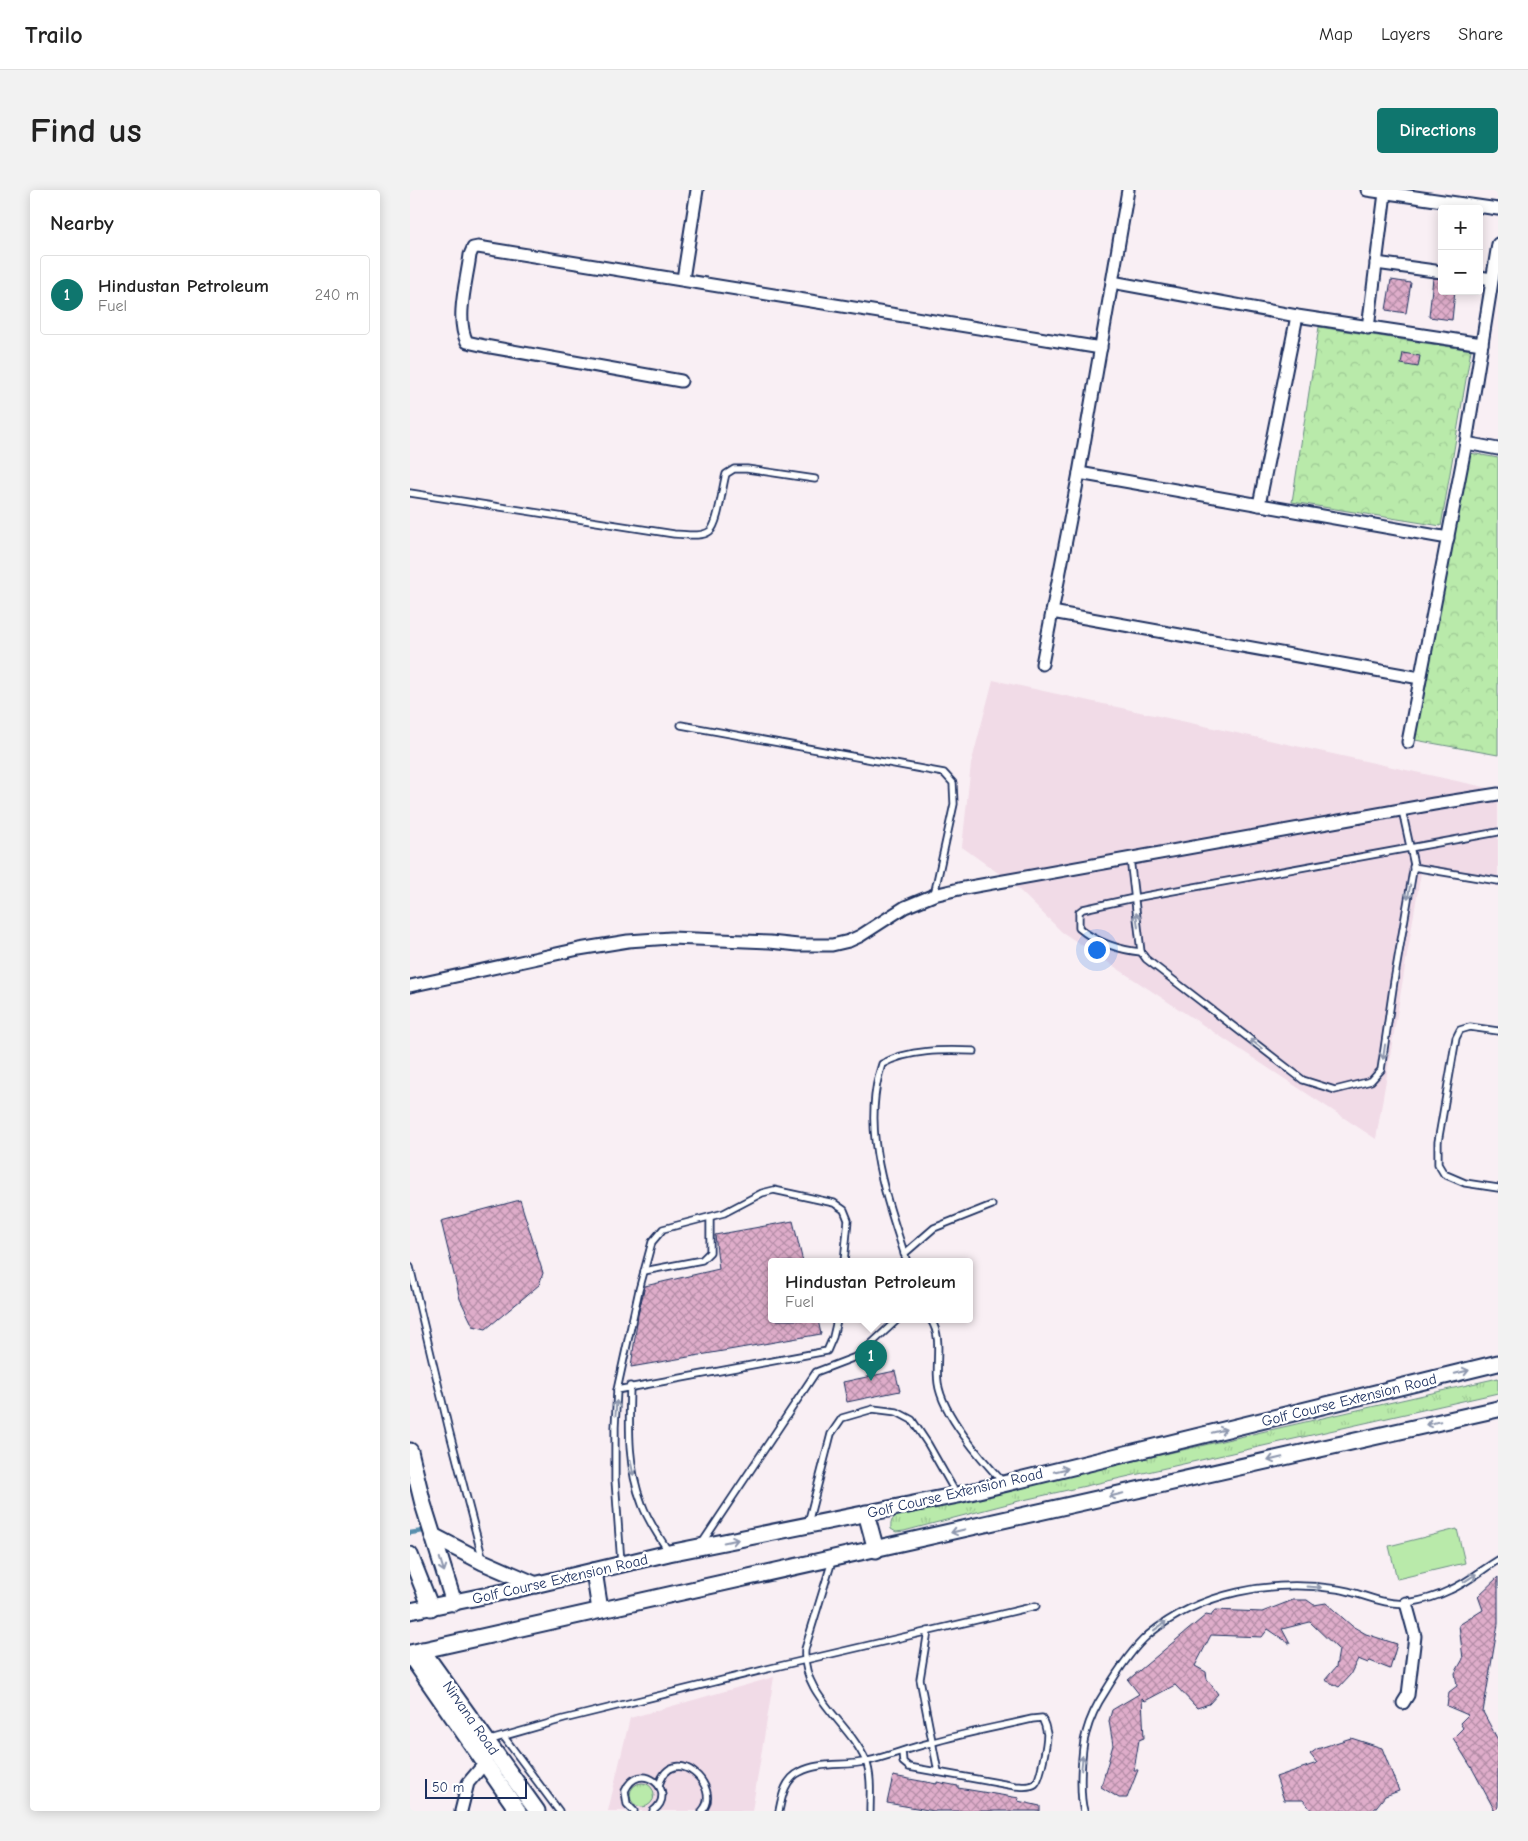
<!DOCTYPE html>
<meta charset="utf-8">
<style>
body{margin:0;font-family:"Comic Neue",sans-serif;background:#f2f2f2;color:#222}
.controls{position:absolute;right:15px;top:15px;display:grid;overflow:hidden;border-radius:5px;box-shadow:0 2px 12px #0003}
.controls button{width:45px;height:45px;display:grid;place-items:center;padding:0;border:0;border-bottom:1px solid #e0e0e0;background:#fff;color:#222;font:25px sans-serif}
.scale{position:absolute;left:15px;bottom:12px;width:102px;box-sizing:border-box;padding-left:5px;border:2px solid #1b2f5e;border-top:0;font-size:14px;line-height:18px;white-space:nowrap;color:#1b2f5e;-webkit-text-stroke:4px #fff;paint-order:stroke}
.you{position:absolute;left:686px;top:759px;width:18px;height:18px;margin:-12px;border:4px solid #fff;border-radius:50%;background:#1a73e8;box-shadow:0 0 0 8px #1a73e833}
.badge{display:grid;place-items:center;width:32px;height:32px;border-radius:50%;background:#0f766e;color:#fff;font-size:16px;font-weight:700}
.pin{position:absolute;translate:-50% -41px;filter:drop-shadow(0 1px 2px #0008)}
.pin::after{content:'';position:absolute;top:26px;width:18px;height:15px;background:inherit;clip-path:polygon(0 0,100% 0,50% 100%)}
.popup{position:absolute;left:358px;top:1068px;width:205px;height:65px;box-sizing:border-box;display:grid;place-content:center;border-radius:5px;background:#fff;filter:drop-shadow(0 1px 4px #0005);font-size:16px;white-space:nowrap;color:#767676}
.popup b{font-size:19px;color:#222}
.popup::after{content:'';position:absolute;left:50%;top:100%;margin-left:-10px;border:10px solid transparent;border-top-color:#fff}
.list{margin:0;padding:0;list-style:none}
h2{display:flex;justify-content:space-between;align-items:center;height:65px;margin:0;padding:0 20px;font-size:21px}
h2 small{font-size:16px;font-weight:400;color:#767676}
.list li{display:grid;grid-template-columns:32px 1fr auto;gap:15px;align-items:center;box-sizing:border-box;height:80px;margin:0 10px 10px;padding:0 10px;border:1px solid #e0e0e0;border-radius:5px}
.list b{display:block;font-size:19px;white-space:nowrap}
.list p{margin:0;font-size:16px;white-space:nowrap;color:#767676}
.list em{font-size:16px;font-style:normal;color:#767676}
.map{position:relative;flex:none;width:1088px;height:1621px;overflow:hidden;border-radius:5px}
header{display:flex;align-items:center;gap:30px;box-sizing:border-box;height:70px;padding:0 25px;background:#fff;border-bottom:1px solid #e0e0e0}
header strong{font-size:24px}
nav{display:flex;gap:28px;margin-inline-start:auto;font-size:18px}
.intro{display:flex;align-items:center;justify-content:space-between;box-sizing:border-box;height:120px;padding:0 30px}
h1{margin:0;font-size:35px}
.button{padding:12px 22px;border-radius:5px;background:#0f766e;color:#fff;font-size:18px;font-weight:700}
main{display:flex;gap:30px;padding:0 30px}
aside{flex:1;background:#fff;border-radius:5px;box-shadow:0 2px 12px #0003}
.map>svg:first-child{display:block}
.built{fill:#f1dbe7}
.grass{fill:url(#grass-tufts);stroke:#6a8c84}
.park{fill:url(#park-crowns);stroke:#6a8c84}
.garden{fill:#b9eaaa;stroke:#6a8c84}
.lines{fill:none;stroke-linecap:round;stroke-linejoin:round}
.stream{stroke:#598ead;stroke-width:4.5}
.building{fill:url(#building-cross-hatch);stroke:#1b2f5e}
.lane-casing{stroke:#1b2f5e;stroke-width:9}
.street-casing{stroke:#1b2f5e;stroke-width:15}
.secondary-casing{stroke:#1b2f5e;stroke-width:19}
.lane{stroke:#fff;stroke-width:5.5}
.street{stroke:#fff;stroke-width:11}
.secondary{stroke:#fff;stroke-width:15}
.oneway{stroke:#8d97ae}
.labels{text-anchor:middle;stroke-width:5;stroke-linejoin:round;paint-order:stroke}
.street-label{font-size:15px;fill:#1b2f5e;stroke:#fff}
</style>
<header>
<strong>Trailo</strong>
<nav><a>Map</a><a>Layers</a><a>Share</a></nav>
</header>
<div class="intro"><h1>Find us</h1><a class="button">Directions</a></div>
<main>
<aside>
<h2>Nearby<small></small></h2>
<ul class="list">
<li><span class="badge">1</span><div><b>Hindustan Petroleum</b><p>Fuel</p></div><em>240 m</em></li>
</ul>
</aside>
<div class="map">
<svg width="1088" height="1621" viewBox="0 0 1088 1621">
<defs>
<pattern id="grass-tufts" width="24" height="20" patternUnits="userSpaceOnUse" patternTransform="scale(1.25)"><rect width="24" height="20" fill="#b9eaaa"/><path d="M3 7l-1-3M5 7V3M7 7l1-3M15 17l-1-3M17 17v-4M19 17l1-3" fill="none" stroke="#9ec995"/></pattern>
<pattern id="park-crowns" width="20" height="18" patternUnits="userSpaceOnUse" patternTransform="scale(1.25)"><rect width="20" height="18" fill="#b9eaaa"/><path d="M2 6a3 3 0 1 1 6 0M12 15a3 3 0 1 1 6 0" fill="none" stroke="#9ec995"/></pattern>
<pattern id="building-cross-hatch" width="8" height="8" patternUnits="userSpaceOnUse" patternTransform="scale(1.25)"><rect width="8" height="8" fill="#dfadca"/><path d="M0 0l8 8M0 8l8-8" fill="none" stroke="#b48da7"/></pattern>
</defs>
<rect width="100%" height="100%" fill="#f9eff4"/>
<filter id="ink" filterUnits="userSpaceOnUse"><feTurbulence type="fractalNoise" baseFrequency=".02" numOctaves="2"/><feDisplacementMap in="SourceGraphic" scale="10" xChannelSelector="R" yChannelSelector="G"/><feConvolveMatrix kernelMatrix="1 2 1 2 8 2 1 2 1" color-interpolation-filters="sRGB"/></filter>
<g filter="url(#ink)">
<g class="built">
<path d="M583 490 1088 600V696L1011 682 966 949 652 742 602 693 552 657 561 574Z"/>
<path d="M364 1487 342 1621H198L220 1528Z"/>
</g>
<g class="grass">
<path d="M1088 1188V1203L609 1311 494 1341 486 1342 481 1339C480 1330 483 1327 492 1324Z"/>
<circle cx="232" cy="1605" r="12"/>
</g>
<g class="park">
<path d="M909 137 1061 160 1031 336 882 312Z"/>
<path d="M1055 262 1088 268V565L1005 550Z"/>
</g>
<path class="garden" d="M1047 1339 1055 1373 987 1389 979 1356Z"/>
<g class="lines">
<path class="stream" d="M0 1343 13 1341"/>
</g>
<g class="building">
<path d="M1023 88 1032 89V101H1045L1042 130 1019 127Z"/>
<path d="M981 90 1001 93 996 123 976 120Z"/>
<path d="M993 163 1010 166 1008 177 991 174Z"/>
<path d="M110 1010 133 1083 129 1095 76 1139 63 1136 50 1109 31 1031Z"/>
<path d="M383 1031 393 1072H362V1130H408L411 1144 221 1177 228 1125 235 1096 309 1079 305 1045Z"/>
<path d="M485 1181 490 1201 437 1212 433 1192Z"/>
<path d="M1088 1387V1434L1073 1522 1088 1550V1621H1085L1063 1580 1043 1548 1053 1538 1050 1533 1058 1525 1037 1516 1039 1502 1047 1496 1045 1483 1053 1469 1049 1435 1073 1420 1068 1406Z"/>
<path d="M883 1410H897L904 1415 916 1413 942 1436 956 1444 987 1454 980 1479 960 1471 958 1473 948 1469 940 1485 929 1497 915 1490 926 1477 929 1460 900 1432 872 1439 880 1454 858 1439 852 1447 801 1445 785 1476 796 1482 797 1489 808 1504 799 1514 787 1518 765 1495 735 1511 732 1508 734 1548 729 1550 724 1580H728L717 1608H709L691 1597 703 1555 699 1531 702 1520 729 1504 718 1490 796 1425 801 1426 805 1420 852 1422Z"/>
<path d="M941 1548 972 1558 989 1601 975 1606 963 1621H902L893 1610H874L866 1587 907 1573 900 1564 907 1559Z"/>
<path d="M483 1586 527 1594V1592L548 1596V1598L609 1608 608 1611 630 1616V1621H524L477 1613Z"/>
</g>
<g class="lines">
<g class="lane-casing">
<g id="lane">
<path d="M0 303 264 344C274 344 291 348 300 341 309 333 312 297 316 284L324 279H337L405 289"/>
<path d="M271 535 534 583 543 593 544 614 524 705"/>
<path d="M720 668 731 762 736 769 893 890 925 900 961 891 971 880 984 791 1004 675 992 620"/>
<path d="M1003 677 1088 691"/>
<path d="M731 762C710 760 685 752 669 738V722L673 719 724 708 1088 642"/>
<path d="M1088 841 1060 837 1050 840 1046 848 1028 952V974L1034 984 1055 993 1088 998"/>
<path d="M494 1064 524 1038 582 1015"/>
<path d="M497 1072C477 1009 450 940 472 874 499 859 534 860 564 861"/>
<path d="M0 1077 39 1240 73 1370"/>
<path d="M234 1081 292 1070 300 1062V1027"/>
<path d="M521 1130C533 1148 525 1172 528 1193 532 1224 572 1270 593 1292"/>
<path d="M220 1196C219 1236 217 1276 232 1314 238 1331 249 1346 258 1361"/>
<path d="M207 1200 417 1161 423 1147 427 1130"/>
<path d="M398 1333 421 1244 432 1228 463 1219 487 1222 502 1230 518 1254 547 1305"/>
<path d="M292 1353 406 1182 448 1166 487 1130"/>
<path d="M422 1371 395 1459C391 1505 439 1532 456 1571 462 1586 460 1606 460 1621"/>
<path d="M211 1373 205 1290V1237L207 1200 229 1100 242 1052 253 1039 314 1023 352 1003 364 1000 424 1013 434 1020 438 1030 434 1072"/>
<path d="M518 1441 510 1489 528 1582"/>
<path d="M94 1547 149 1621"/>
<path d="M77 1551 154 1529 361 1478 626 1416"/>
<path d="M249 1595C263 1550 314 1598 292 1621"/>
<path d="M224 1621 217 1614 215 1601C229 1568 270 1601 243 1621"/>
<path d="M369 1621C372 1606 375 1589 390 1582 410 1571 436 1577 458 1571 479 1566 499 1558 520 1553 554 1543 588 1537 622 1529L632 1528C635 1534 636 1538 637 1544 637 1552 631 1589 625 1594 620 1598 611 1596 605 1596L499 1577 493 1572 492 1561"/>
<path d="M674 1621C669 1605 671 1559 676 1543 680 1528 687 1514 695 1502 707 1482 721 1460 738 1445 790 1402 862 1389 927 1399 950 1402 973 1416 997 1413 1010 1411 1028 1406 1040 1400 1057 1393 1073 1379 1088 1370"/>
</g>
</g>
<g class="street-casing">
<g id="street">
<path d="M957 0 1088 19"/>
<path d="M966 73 1032 82"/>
<path d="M1069 87 1082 89"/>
<path d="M273 89 287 0"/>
<path d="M702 92 887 126 1072 154"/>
<path d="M958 138 975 3"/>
<path d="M271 191 75 156 57 152C45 129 57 90 60 65L63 58 68 57 691 158"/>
<path d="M1056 253 1088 259"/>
<path d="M669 283 1038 348"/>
<path d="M849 315 887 126"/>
<path d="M642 422 1010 488"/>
<path d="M632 474 669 283 718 0"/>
<path d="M998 552 1056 253 1088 54"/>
<path d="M0 796 169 759 218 751 261 748 360 752 388 755H422L439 751 450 746 495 717 524 705 549 699 1024 614 1088 604"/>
<path d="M993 1513 998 1505 1005 1446 996 1413"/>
<path d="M51 1621 58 1593 74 1574"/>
</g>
</g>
<g class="secondary-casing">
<g id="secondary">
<path d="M0 1261 13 1314 44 1413"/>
<path d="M456 1323 466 1360"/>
<path d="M23 1346 73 1372 126 1395"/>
<path d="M0 1365 21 1418"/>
<path d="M184 1381 190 1420"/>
<path d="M0 1421 103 1400 259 1363 548 1305 1088 1173"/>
<path d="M12 1460 127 1621"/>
<path d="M0 1463 1088 1219"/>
<path d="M0 1465 108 1621"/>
</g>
</g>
<use href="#lane" class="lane"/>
<use href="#street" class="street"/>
<use href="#secondary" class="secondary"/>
</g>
<defs><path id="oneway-shaft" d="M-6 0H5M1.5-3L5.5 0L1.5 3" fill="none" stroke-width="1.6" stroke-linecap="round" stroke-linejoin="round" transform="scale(1.25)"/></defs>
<g class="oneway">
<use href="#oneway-shaft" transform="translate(999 702) rotate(100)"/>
<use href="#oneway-shaft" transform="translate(727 730) rotate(-97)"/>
<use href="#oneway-shaft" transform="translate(846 854) rotate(-142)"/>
<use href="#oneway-shaft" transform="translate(974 862) rotate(98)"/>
<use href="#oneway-shaft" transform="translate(1052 1182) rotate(-14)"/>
<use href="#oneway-shaft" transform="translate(206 1218) rotate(-86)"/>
<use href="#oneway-shaft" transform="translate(1023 1233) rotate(167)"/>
<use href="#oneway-shaft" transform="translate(809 1241) rotate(-14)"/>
<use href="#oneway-shaft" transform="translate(865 1269) rotate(167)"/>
<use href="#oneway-shaft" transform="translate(222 1278) rotate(79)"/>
<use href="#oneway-shaft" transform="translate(651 1280) rotate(-14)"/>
<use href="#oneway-shaft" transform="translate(706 1305) rotate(167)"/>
<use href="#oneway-shaft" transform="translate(548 1341) rotate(167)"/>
<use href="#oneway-shaft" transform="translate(321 1351) rotate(-11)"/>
<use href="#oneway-shaft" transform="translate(32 1375) rotate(72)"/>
<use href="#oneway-shaft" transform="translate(1060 1388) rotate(-33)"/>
<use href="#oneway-shaft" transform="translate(904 1397) rotate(4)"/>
<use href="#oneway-shaft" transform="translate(750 1436) rotate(-36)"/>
<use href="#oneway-shaft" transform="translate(672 1573) rotate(-84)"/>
</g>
</g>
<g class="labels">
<g class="street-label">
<text transform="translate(939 1210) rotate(-14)" y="5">Golf Course Extension Road</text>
<text transform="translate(545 1303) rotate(-13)" y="5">Golf Course Extension Road</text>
<text transform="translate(150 1389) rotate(-13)" y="5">Golf Course Extension Road</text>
<text transform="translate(61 1528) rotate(55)" y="5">Nirvana Road</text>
</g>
</g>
</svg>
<div class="controls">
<button>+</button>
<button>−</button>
</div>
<div class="scale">50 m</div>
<div class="you"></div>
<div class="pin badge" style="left:461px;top:1191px">1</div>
<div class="popup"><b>Hindustan Petroleum</b>Fuel</div>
</div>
</main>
